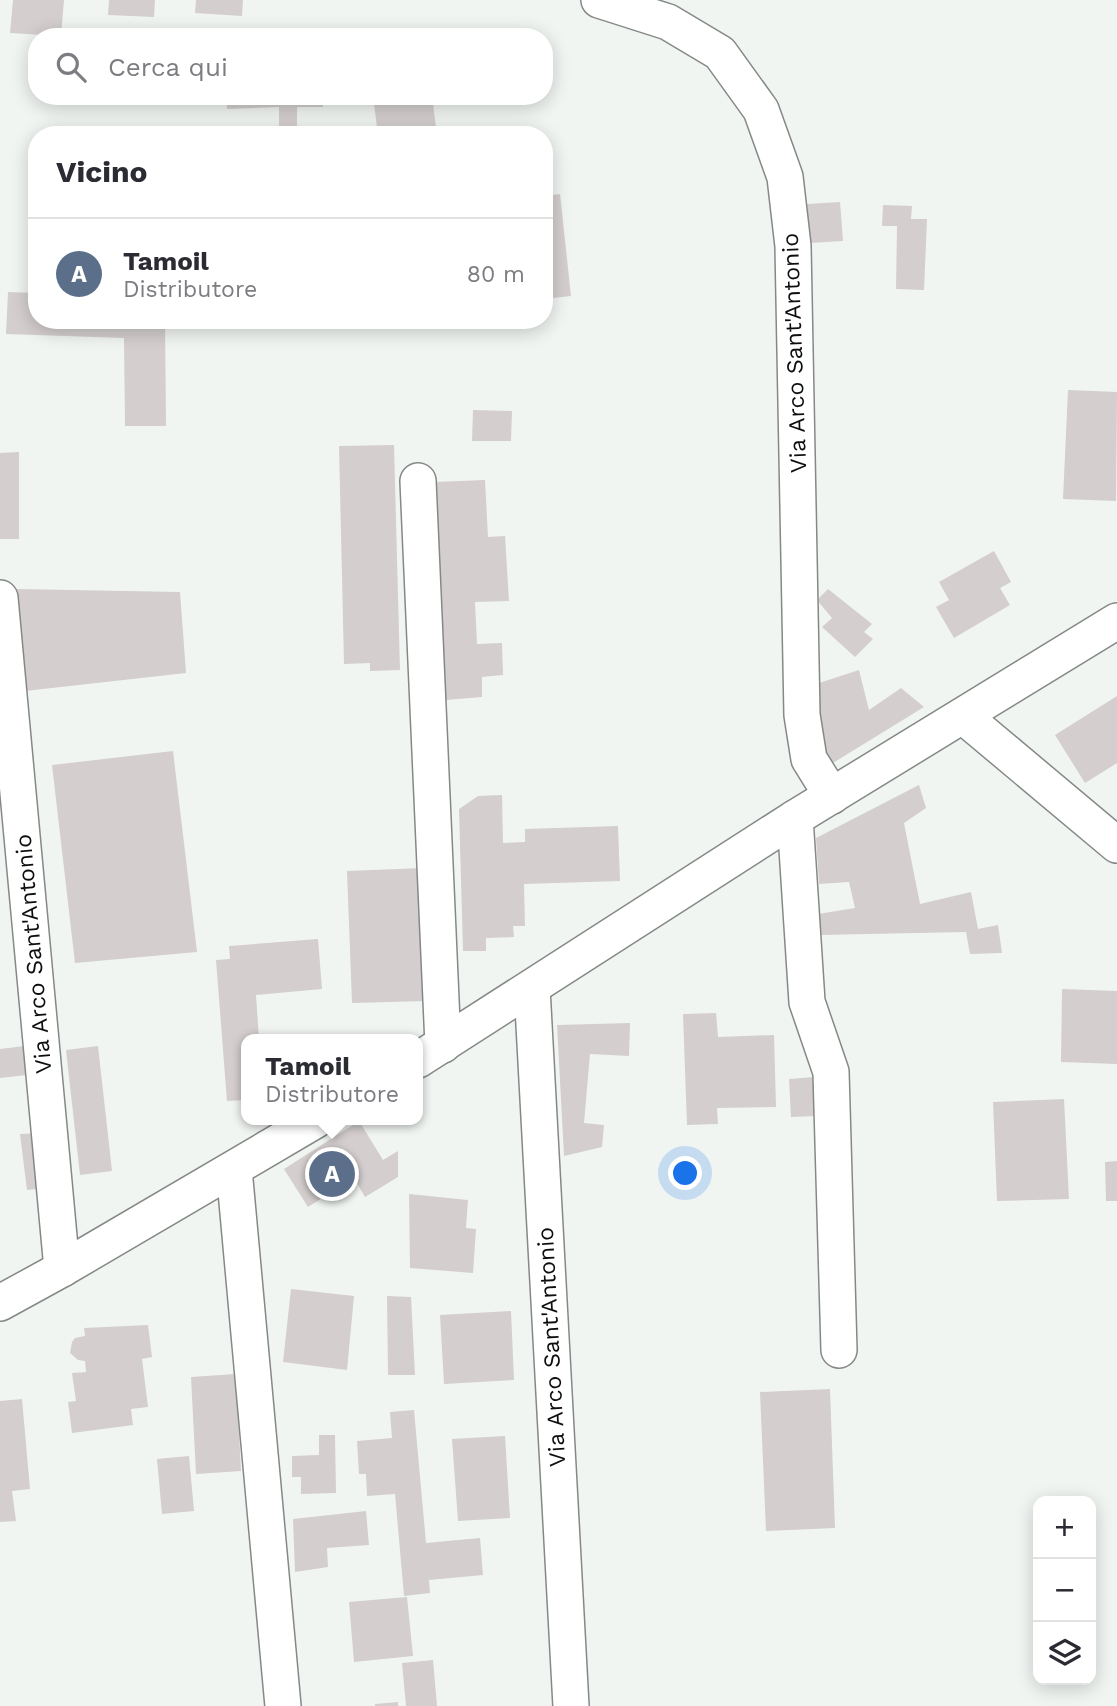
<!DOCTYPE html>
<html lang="it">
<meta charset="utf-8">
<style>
body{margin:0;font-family:"Work Sans",sans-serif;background:#f2f2f3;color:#2b2b33}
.controls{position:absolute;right:21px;bottom:21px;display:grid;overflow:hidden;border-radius:14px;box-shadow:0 4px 18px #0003}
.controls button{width:63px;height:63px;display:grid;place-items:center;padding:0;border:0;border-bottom:2px solid #e1e1e2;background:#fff;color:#2b2b33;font:35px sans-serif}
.you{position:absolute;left:686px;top:1174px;width:24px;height:24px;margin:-18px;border:5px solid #fff;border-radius:50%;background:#1a73e8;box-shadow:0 0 0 10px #1a73e833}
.badge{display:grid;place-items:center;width:46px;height:46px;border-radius:50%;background:#111827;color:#fff;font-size:23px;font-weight:700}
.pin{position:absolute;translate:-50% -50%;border:4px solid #fff;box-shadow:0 2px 7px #0006}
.popup{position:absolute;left:241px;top:1034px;width:182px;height:91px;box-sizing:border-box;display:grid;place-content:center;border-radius:14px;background:#fff;filter:drop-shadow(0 2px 5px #0005);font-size:23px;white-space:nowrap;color:#7c7c81}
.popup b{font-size:26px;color:#2b2b33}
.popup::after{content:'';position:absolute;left:50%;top:100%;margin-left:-14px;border:14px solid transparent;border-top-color:#fff}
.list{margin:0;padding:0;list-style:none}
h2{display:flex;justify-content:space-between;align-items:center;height:91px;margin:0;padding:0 28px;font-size:30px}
h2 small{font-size:23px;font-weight:400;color:#7c7c81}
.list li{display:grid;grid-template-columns:46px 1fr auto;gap:21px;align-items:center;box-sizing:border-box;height:112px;padding:0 28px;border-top:2px solid #e1e1e2}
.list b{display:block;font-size:26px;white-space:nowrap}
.list p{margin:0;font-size:23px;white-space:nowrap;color:#7c7c81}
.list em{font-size:23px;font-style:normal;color:#7c7c81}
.icon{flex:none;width:38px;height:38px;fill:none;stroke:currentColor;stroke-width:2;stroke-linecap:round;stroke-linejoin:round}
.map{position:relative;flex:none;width:1117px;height:1706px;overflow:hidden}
.search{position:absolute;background:#fff;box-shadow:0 4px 18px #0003;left:28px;top:28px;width:525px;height:77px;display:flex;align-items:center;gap:18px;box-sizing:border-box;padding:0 24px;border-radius:28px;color:#7c7c81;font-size:26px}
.panel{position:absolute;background:#fff;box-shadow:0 4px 18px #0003;left:28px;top:126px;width:525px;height:203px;border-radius:28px}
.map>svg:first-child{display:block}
.building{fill:#d4cece}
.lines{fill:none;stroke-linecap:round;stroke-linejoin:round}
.minor-casing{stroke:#858986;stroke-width:38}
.minor{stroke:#fff;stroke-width:35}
.labels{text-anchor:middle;stroke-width:7;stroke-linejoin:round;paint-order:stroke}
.street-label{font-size:23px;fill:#0d0e0e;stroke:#fff}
</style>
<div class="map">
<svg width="1117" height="1706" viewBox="0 0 1117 1706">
<rect width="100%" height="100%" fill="#f1f5f2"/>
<g class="building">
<path d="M13 0H64L61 36 10 33Z"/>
<path d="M109 0H155L154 17 108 15Z"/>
<path d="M196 0H243L242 16 195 13Z"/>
<path d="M227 96H323V107H297V135H279V107L227 109Z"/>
<path d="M373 96H432L437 135H378Z"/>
<path d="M560 194 571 296 544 299V196Z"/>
<path d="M840 202 843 241 810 243 807 204Z"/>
<path d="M883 205 912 206 911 219H927L924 290 896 289 897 226H882Z"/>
<path d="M8 292 37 293V320H165L166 426H125L124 338 6 334Z"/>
<path d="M1068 390 1117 392 1116 501 1063 499Z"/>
<path d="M473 410 512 411 511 441H472Z"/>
<path d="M394 445 400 670 370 671V663L344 664 339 446Z"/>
<path d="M19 452V539H0V453Z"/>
<path d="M485 480 488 537 505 536 509 601 475 602 477 644 502 643 503 675 482 677V697L446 700 435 482Z"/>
<path d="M994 551 1011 582 1000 588 1010 605 954 638 936 607 949 600 939 582Z"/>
<path d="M17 589 180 592 186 673 25 691Z"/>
<path d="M828 589 872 624 864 632 873 639 855 657 822 627 832 618 817 600Z"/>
<path d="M859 670 869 710 901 688 924 707 828 766 819 745V683Z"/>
<path d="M1117 696V763L1085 783 1055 735Z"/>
<path d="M173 751 197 952 75 963 52 765Z"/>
<path d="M919 785 926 808 904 823 920 904 971 892 978 929 998 925 1002 953 970 954 966 932 819 935 818 914 855 908 849 882 819 884 816 838Z"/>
<path d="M502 795 503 843 525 842V829L618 826 620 881 524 884 525 926H513L514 937 486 938V951H463L459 809 478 796Z"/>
<path d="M423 868 427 1001 352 1003 347 871Z"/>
<path d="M318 939 322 989 256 995 259 1039H246V1100L227 1101 216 960 230 959 229 946Z"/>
<path d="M1062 989 1117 991V1064L1061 1062Z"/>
<path d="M716 1013 718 1037 774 1035 776 1107 717 1108 718 1124 687 1125 683 1014Z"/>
<path d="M630 1023 629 1056 590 1054 584 1123 604 1125 602 1147 564 1156 557 1025Z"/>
<path d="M33 1045 36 1074 0 1078V1049Z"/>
<path d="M98 1046 112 1171 80 1175 66 1050Z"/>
<path d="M814 1077 816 1116 791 1117 789 1079Z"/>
<path d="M1064 1099 1069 1199 997 1201 993 1102Z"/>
<path d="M359 1121 383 1160 398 1151V1177L365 1197 354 1178 308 1207 284 1169Z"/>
<path d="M39 1133 45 1188 27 1190 20 1134Z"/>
<path d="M1117 1161V1201H1106L1105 1162Z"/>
<path d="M409 1194 468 1200 466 1228 476 1229 473 1273 410 1268Z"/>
<path d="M291 1289 354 1296 347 1370 283 1362Z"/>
<path d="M387 1296 411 1297 415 1375H388Z"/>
<path d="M511 1311 514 1380 444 1384 440 1315Z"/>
<path d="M148 1325 152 1357 142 1359 148 1407 131 1409 133 1425 72 1433 68 1402 76 1401 72 1373 86 1372 85 1361 78 1360 70 1353 72 1342 75 1338 85 1336 84 1328Z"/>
<path d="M236 1374 241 1471 196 1474 191 1377Z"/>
<path d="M830 1389 835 1528 766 1531 760 1392Z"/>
<path d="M22 1399 30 1489 12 1491 16 1521 0 1522V1401Z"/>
<path d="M414 1410 426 1543 480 1538 483 1575 429 1580 430 1593 404 1596 395 1494 367 1496 366 1474H359L357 1441 392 1438 390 1412Z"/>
<path d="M319 1435H335L336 1493 301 1494V1477H292V1456L319 1455Z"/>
<path d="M505 1436 510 1518 458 1521 452 1439Z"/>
<path d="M189 1456 194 1511 162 1514 157 1459Z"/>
<path d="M366 1511 369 1545 327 1548 328 1567 295 1572 293 1519Z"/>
<path d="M407 1597 413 1656 354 1662 349 1602Z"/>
<path d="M433 1660 437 1706H406L402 1663Z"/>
<path d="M398 1702V1706H375V1704Z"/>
</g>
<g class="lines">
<g class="minor-casing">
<g id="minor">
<path d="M599 0 668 22 720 53 761 110 785 177 793 246 802 715 809 759 832 796"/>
<path d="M418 481 443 1045"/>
<path d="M0 598 62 1269"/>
<path d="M963 716 1117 845"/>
<path d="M795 818 807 1002 831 1072 839 1350"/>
<path d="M532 988 571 1706"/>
<path d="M418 1060 795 818 1117 621"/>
<path d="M234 1169 283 1706"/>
<path d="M0 1303 62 1269 316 1120"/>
</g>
</g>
<use href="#minor" class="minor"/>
</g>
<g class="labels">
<g class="street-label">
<text transform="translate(794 353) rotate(-92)" y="8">Via Arco Sant'Antonio</text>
<text transform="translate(33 954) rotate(-95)" y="8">Via Arco Sant'Antonio</text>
<text transform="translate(551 1347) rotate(-93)" y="8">Via Arco Sant'Antonio</text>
</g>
</g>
</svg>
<div class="controls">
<button>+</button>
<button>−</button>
<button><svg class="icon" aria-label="layers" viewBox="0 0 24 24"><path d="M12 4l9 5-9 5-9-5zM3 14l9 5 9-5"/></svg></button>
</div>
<div class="you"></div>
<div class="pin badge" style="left:332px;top:1174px;background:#5c6f8a">A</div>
<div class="popup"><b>Tamoil</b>Distributore</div>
<div class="search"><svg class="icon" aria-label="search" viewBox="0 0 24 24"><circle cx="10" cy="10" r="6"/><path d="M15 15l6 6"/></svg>Cerca qui</div>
<section class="panel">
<h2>Vicino<small></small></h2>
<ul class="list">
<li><span class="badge" style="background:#5c6f8a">A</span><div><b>Tamoil</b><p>Distributore</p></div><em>80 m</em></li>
</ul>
</section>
</div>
